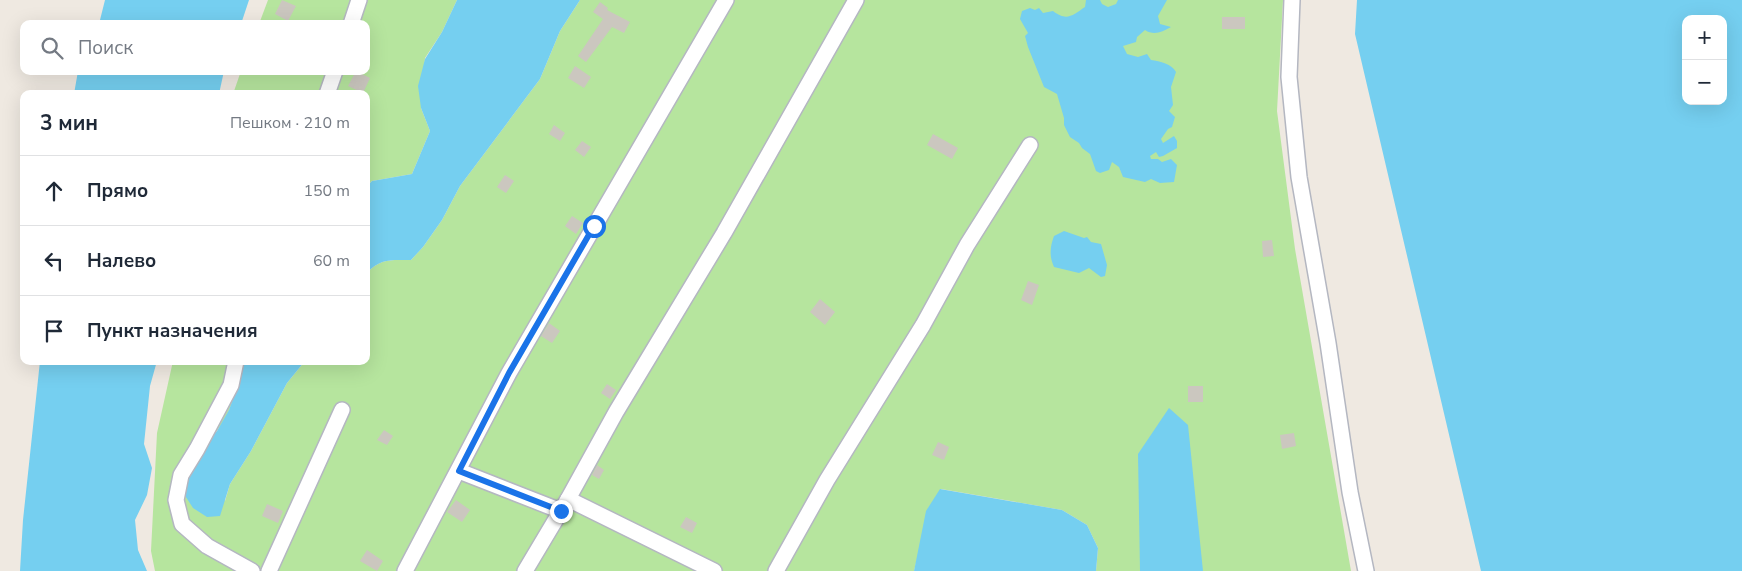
<!DOCTYPE html>
<html lang="ru">
<meta charset="utf-8">
<style>
body{margin:0;font-family:"Nunito Sans",sans-serif;background:#f6f6f7;color:#1f2937}
.controls{position:absolute;right:15px;top:15px;display:grid;overflow:hidden;border-radius:10px;box-shadow:0 5px 20px #0002}
.controls button{width:45px;height:45px;display:grid;place-items:center;padding:0;border:0;border-bottom:1px solid #e0e1e3;background:#fff;color:#1f2937;font:25px sans-serif}
.stop{position:absolute;width:15px;height:15px;margin:-11px;border:4px solid #1a73e8;border-radius:50%;background:#fff}
.stop.end{background:#1a73e8;border-color:#fff;box-shadow:0 1px 5px #0008}
.list{margin:0;padding:0;list-style:none}
h2{display:flex;justify-content:space-between;align-items:center;height:65px;margin:0;padding:0 20px;font-size:21px}
h2 small{font-size:16px;font-weight:400;color:#747a83}
.list li{display:grid;grid-template-columns:32px 1fr auto;gap:15px;align-items:center;box-sizing:border-box;height:70px;padding:0 20px;border-top:1px solid #e0e1e3}
.list b{display:block;font-size:19px;white-space:nowrap}
.list em{font-size:16px;font-style:normal;color:#747a83}
.icon{flex:none;width:28px;height:28px;fill:none;stroke:currentColor;stroke-width:2;stroke-linecap:round;stroke-linejoin:round}
.map{position:relative;flex:none;width:1742px;height:571px;overflow:hidden}
.search{position:absolute;background:#fff;box-shadow:0 5px 20px #0002;left:20px;top:20px;width:350px;height:55px;display:flex;align-items:center;gap:12px;box-sizing:border-box;padding:0 18px;border-radius:10px;color:#747a83;font-size:19px}
.panel{position:absolute;background:#fff;box-shadow:0 5px 20px #0002;left:20px;top:90px;width:350px;height:275px;border-radius:10px}
.map>svg:first-child{display:block}
.green{fill:#b6e59e}
.water{fill:#75cff0;fill-rule:evenodd}
.building{fill:#cbc7bf}
.lines{fill:none;stroke-linecap:round;stroke-linejoin:round}
.minor-casing{stroke:#b4b7c1;stroke-width:18}
.minor{stroke:#fff;stroke-width:15}
.route{stroke:#1a73e8;stroke-width:6}
</style>
<div class="map">
<svg width="1742" height="571" viewBox="0 0 1742 571">
<rect width="100%" height="100%" fill="#efe9e1"/>
<g class="green">
<path d="M268 0H457L442 32 425 58 421 108 430 131 412 174 372 181 366 187V94H233L241 71H366V24H259Z"/>
<path d="M580 0H1283L1277 111 1295 249 1351 571H1096L1098 548 1087 525 1062 510 941 489 919 551 914 571H155L151 551 157 433 173 361H243C238 386 232 413 216 432 210 439 202 445 195 452L225 501 230 484 251 451 287 383 305 361H366V273C382 258 390 260 411 260L423 247 442 220 460 186 540 79 560 31Z"/>
</g>
<g class="water">
<path d="M105 0H249L241 24H99Z"/>
<path d="M457 0H580L560 31 540 79 460 186 442 220 423 247 411 260C390 260 382 258 366 273V187L372 181 412 174 430 131 421 108 418 86 425 59 442 32Z"/>
<path d="M1086 0H1100L1102 4 1108 7 1116 4 1118 0H1167L1158 16 1160 24 1171 27C1162 32 1154 36 1145 30L1137 37 1136 42 1123 46 1127 54 1138 57 1147 54 1151 60C1160 61 1172 64 1176 72L1171 87 1173 105 1169 111 1175 117 1172 127 1168 129 1161 139 1163 143 1174 136 1177 141V148L1163 156 1159 157 1156 152 1150 156 1151 159H1158L1162 162 1171 159 1177 165 1174 182 1160 183 1151 179 1145 182 1123 177 1119 167 1112 162 1109 170 1100 173 1096 171 1090 154 1082 148 1079 143 1070 137 1064 125V118L1057 94 1044 87 1028 47 1025 36 1028 33 1020 19 1022 11 1030 8 1035 10 1039 8 1043 13 1053 11C1067 22 1073 15 1085 7Z"/>
<path d="M1357 0H1742V571H1481L1355 34ZM1686 19H1723V101H1686Z"/>
<path d="M78 71H224L219 94H74Z"/>
<path d="M1064 231 1084 238 1087 237 1091 242 1101 244 1107 265 1105 276 1101 277 1089 268 1079 273 1054 267C1049 256 1050 247 1054 236Z"/>
<path d="M40 361H157L150 386 144 444 152 468 147 495 135 520 138 550 147 571H20L23 520Z"/>
<path d="M243 361H305L287 383 251 451 230 484 220 516 207 517 193 508 184 494 187 472 195 452 217 431 229 410 238 385Z"/>
<path d="M1169 408 1188 425 1203 571H1140L1138 454Z"/>
<path d="M940 489 1062 510 1087 525 1098 548 1096 571H914L926 511Z"/>
</g>
<g class="building">
<path d="M282 0 296 6 288 21 275 14Z"/>
<path d="M600 2 608 8 607 10 630 22 624 33 612 27 586 62 578 56 603 19 593 12Z"/>
<rect x="1222" y="17" width="23" height="12"/>
<path d="M575 66 591 77 584 88 568 78Z"/>
<path d="M356 71 370 78 363 93 348 86Z"/>
<path d="M554 125 565 133 560 141 549 134Z"/>
<path d="M933 134 958 148 952 159 927 145Z"/>
<path d="M582 141 591 147 584 157 575 150Z"/>
<path d="M505 175 514 181 506 193 497 187Z"/>
<path d="M572 216 583 223 576 234 565 226Z"/>
<path d="M1272 240 1274 256 1263 257 1262 241Z"/>
<path d="M1028 281 1039 285 1032 305 1021 300Z"/>
<path d="M820 299 835 312 825 325 810 312Z"/>
<path d="M549 323 560 331 552 343 541 336Z"/>
<path d="M607 384 616 390 610 399 601 393Z"/>
<rect x="1188" y="386" width="15" height="16"/>
<path d="M384 430 393 436 387 445 377 440Z"/>
<path d="M1294 433 1296 446 1282 449 1280 435Z"/>
<path d="M938 442 949 447 944 460 932 455Z"/>
<path d="M597 465 604 470 599 479 592 475Z"/>
<path d="M456 500 470 510 462 522 447 512Z"/>
<path d="M267 504 283 511 278 523 262 516Z"/>
<path d="M686 517 697 523 692 533 680 527Z"/>
<path d="M367 550 383 561 377 571 360 561Z"/>
</g>
<g class="lines">
<g class="minor-casing">
<g id="minor">
<path d="M1292 0 1289 77 1299 177 1328 343 1350 492 1366 571"/>
<path d="M351 24 359 0"/>
<path d="M327 94 335 71"/>
<path d="M236 361 231 385 197 449 181 475 176 500 182 524 207 546 252 571"/>
<path d="M459 471 561 511"/>
<path d="M568 499 714 571"/>
<path d="M269 571 342 410"/>
<path d="M405 571 509 373 726 0"/>
<path d="M525 571 568 499 616 412 724 233 856 0"/>
<path d="M776 571 827 480 923 325 967 245 1030 145"/>
</g>
</g>
<use href="#minor" class="minor"/>
</g>
<g class="lines">
<path class="route" d="M561 511 459 471 509 373 594 226"/>
</g>
</svg>
<div class="controls">
<button>+</button>
<button>−</button>
</div>
<div class="stop" style="left:594px;top:226px"></div>
<div class="stop end" style="left:561px;top:511px"></div>
<div class="search"><svg class="icon" aria-label="search" viewBox="0 0 24 24"><circle cx="10" cy="10" r="6"/><path d="M15 15l6 6"/></svg>Поиск</div>
<section class="panel">
<h2>3 мин<small>Пешком · 210 m</small></h2>
<ul class="list">
<li><svg class="icon" aria-label="ahead" viewBox="0 0 24 24"><path d="M12 20V5M6 11l6-6 6 6"/></svg><div><b>Прямо</b></div><em>150 m</em></li>
<li><svg class="icon" aria-label="left" viewBox="0 0 24 24"><path d="M17 20v-9H6M10 6l-5 5 5 5"/></svg><div><b>Налево</b></div><em>60 m</em></li>
<li><svg class="icon" aria-label="arrive" viewBox="0 0 24 24"><path d="M6 21V4h12l-3 4 3 4H6"/></svg><div><b>Пункт назначения</b></div></li>
</ul>
</section>
</div>
